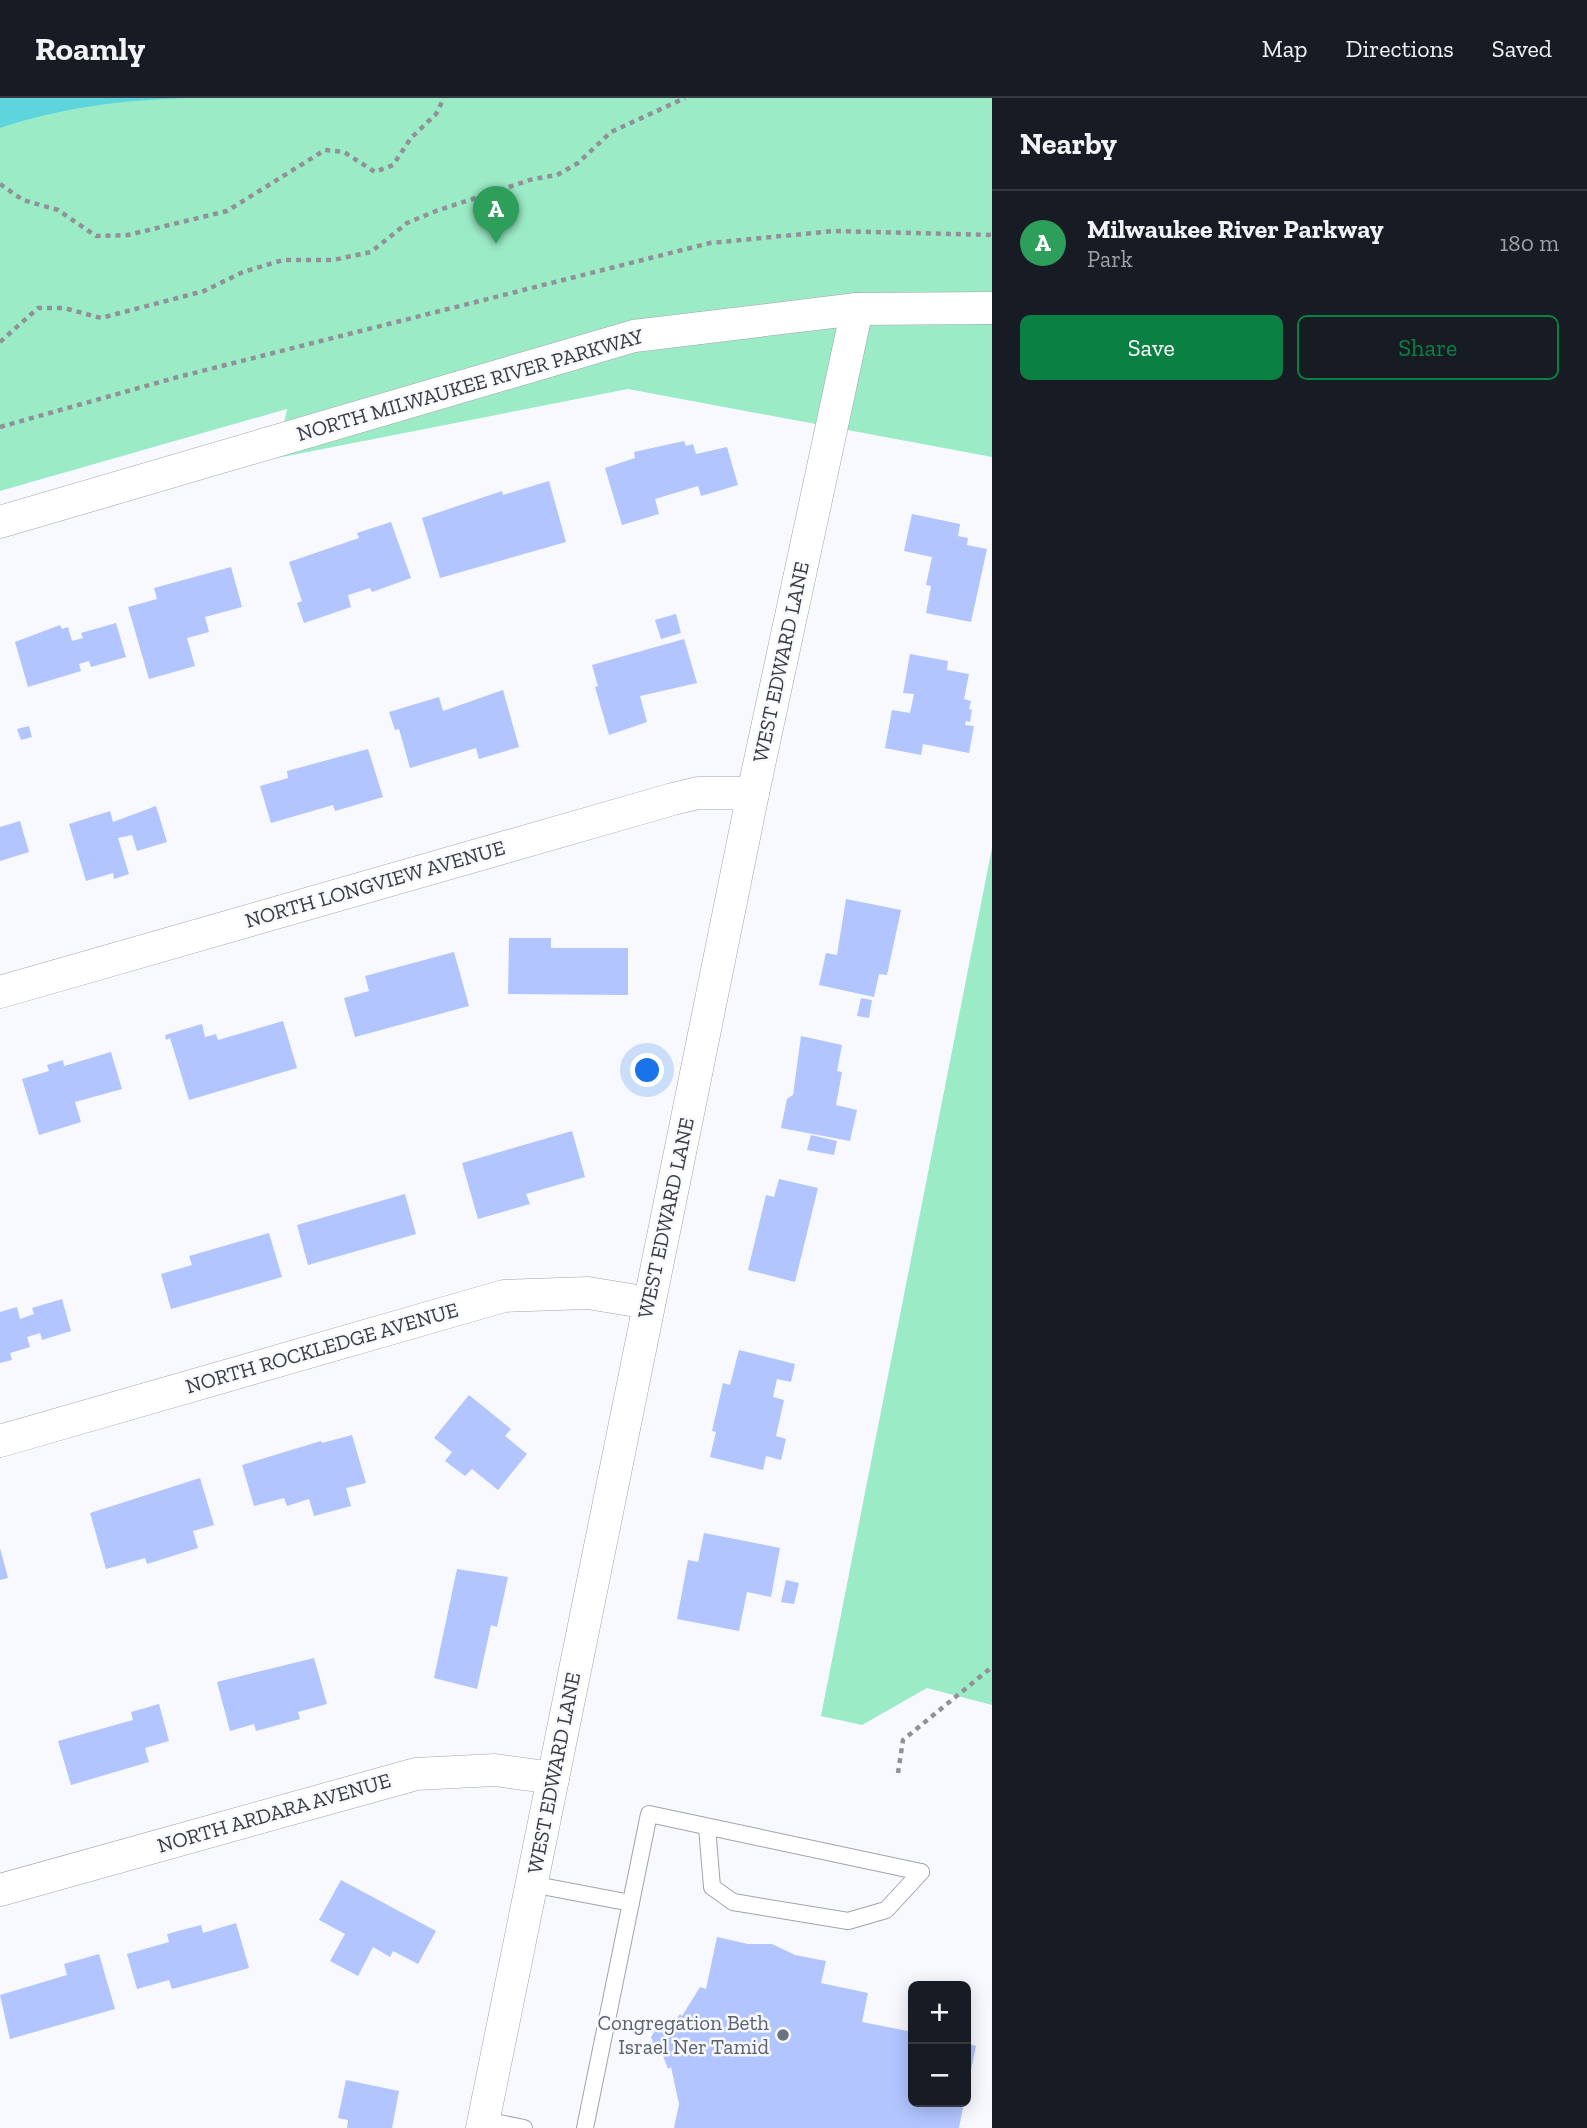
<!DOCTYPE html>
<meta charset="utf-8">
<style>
body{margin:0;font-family:"Zilla Slab",serif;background:#242831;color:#f1f3f6}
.controls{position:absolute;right:21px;bottom:21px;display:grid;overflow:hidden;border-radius:10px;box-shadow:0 4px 18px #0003}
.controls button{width:63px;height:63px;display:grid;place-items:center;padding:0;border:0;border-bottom:2px solid #363941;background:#171b24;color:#f1f3f6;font:35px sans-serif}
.you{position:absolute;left:648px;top:973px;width:24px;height:24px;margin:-18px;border:5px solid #fff;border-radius:50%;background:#1a73e8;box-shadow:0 0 0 10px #1a73e833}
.badge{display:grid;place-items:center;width:46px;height:46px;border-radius:50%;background:#0b8043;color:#fff;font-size:23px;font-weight:700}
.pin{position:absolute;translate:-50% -58px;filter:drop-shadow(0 2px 4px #0008)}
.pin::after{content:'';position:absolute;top:37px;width:24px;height:21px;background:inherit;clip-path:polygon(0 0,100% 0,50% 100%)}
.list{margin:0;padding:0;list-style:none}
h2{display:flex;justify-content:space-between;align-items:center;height:91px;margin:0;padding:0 28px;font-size:30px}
h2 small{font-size:23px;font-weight:400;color:#9ea1a6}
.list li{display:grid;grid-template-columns:46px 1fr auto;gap:21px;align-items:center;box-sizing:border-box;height:105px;padding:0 28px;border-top:2px solid #363941}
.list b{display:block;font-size:26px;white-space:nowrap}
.list p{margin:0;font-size:23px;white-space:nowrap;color:#9ea1a6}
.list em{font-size:23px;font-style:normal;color:#9ea1a6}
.actions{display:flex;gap:14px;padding:21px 28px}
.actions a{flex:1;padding:16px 0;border:2px solid #0b8043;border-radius:10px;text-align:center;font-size:24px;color:#0b8043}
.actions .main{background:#0b8043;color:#fff}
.map{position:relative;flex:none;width:992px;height:2030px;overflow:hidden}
header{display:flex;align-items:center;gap:42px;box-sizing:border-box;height:98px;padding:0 35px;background:#171b24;border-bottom:2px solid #363941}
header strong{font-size:33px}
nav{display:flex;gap:38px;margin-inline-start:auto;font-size:24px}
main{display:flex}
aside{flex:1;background:#171b24}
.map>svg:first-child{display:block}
.green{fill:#9bebc7}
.water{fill:#5ed4dd}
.building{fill:#b2c5ff}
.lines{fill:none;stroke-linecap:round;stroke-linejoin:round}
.lane-casing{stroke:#a2a4ab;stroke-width:18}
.street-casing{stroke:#a2a4ab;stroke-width:33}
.path{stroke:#919297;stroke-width:4.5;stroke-dasharray:5 5;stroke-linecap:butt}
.lane{stroke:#fff;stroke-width:16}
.street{stroke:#fff;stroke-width:32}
.worship-dot{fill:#6b7280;stroke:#f7f9ff;stroke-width:2.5}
.labels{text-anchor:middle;stroke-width:5;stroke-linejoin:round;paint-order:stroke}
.street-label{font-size:21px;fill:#3b3c3f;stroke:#f7f9ff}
.worship-label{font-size:21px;fill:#5b616d;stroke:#f7f9ff;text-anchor:end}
</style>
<header>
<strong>Roamly</strong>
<nav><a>Map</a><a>Directions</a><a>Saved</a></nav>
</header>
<main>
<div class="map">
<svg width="992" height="2030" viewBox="0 0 992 2030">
<rect width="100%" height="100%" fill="#f7f9ff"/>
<g class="green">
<path d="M0 0H992V359L628 291 277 360 287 311 0 393Z"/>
<path d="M992 750V1607L927 1590 862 1627 821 1618Z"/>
</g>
<path class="water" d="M0 0H189C123 2 63 9 0 30Z"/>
<g class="building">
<path d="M684 343 686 348 693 346 696 356 727 349 738 387 701 398 698 388 655 401 659 416 622 427 605 370 635 360 634 354Z"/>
<path d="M549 383 566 444 440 480 422 420 502 393 503 397Z"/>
<path d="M912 416 960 426 958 438 968 440 967 447 987 451 971 524 926 515 931 488 926 487 932 459 904 453Z"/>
<path d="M391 424 411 480 372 494 370 490 348 497 351 509 304 525 297 505 302 503 289 464 359 440 357 435Z"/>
<path d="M231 469 242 509 205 519 209 534 187 540 195 568 149 581 128 509 157 501 154 490Z"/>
<path d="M676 516 681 535 661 541 655 522Z"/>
<path d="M116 525 126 559 91 569 89 563 79 566 81 573 28 589 15 544 60 527 62 531 68 529 72 543 83 540 81 535Z"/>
<path d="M684 541 697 585 640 598 647 624 609 637 595 589 598 588 592 567Z"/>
<path d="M910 556 948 563 947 572 969 576 964 601 971 603 969 611 972 612 970 624 966 623 965 627 974 628 969 655 923 646 921 657 885 650 892 612 910 615 914 596 903 595Z"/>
<path d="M503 592 519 649 479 661 476 650 410 670 399 631 395 632 389 614 439 599 443 613Z"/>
<path d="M29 628 32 639 21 642 17 631Z"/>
<path d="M368 651 383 699 335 713 333 707 271 725 260 688 288 680 287 673Z"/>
<path d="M156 708 167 744 137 753 132 737 118 740 129 776 114 781 113 775 86 783 69 726 110 713 113 724Z"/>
<path d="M20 723 29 754 0 763V729Z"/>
<path d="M846 801 901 812 887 877 879 876 874 899 819 887 826 855 837 857Z"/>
<path d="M509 840H551V850H628V897L508 896Z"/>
<path d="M454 854 469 908 355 939 344 900 369 893 365 878Z"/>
<path d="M861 900 872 902 869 920 857 918Z"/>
<path d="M283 923 297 970 189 1002 170 940 166 942 165 937 202 926 205 939 216 936 218 942Z"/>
<path d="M801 938 842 947 837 973 842 974 836 1007 857 1012 850 1043 781 1030 787 1001 793 997Z"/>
<path d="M111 954 122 991 75 1004 81 1024 39 1037 22 981 49 973 47 967 63 962 64 968Z"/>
<path d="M572 1033 585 1079 526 1096 530 1106 478 1121 462 1065Z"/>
<path d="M811 1037 837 1043 834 1057 807 1052Z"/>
<path d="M779 1081 818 1090 795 1184 748 1172 766 1097 774 1099Z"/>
<path d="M405 1096 416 1136 308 1167 297 1127Z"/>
<path d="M269 1135 282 1179 171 1211 161 1176 192 1167 189 1158Z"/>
<path d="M62 1201 71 1233 42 1242 40 1235 27 1239 30 1249 10 1255 12 1262 0 1265V1214L17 1209 20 1221 34 1216 32 1210Z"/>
<path d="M739 1252 795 1266 791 1284 777 1281 773 1299 784 1302 776 1338 786 1341 781 1362 766 1358 763 1372 710 1359 716 1334 712 1333 723 1285 730 1287Z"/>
<path d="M469 1297 511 1331 505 1338 527 1356 498 1392 472 1371 465 1378 445 1363 452 1354 434 1340Z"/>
<path d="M352 1337 366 1385 346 1390 351 1408 314 1418 309 1401 287 1408 284 1400 254 1408 242 1367 321 1343 322 1345Z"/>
<path d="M200 1380 214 1427 193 1433 198 1450 147 1466 145 1460 106 1471 90 1415Z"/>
<path d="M704 1435 780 1450 771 1499 747 1494 739 1533 677 1521 688 1462 698 1464Z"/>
<path d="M0 1450 8 1480 0 1482Z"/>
<path d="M457 1471 508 1479 497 1529 491 1527 477 1591 434 1580Z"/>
<path d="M786 1482 799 1485 794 1506 781 1504Z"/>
<path d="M314 1560 327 1606 298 1614 300 1621 256 1633 254 1626 230 1633 217 1584Z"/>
<path d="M159 1606 169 1643 145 1650 149 1664 71 1687 58 1643 133 1622 131 1614Z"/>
<path d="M341 1782 436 1833 418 1866 393 1853 390 1859 373 1849 358 1878 330 1863 345 1836 319 1822Z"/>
<path d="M236 1825 249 1870 172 1891 169 1882 137 1891 127 1856 169 1844 167 1836 201 1827 203 1835Z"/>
<path d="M717 1839 748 1846H772L795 1857 826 1863 821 1885 868 1895 862 1924 913 1934V2004H964L959 2030H674L679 2006 671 1969 668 1971 662 1955 658 1957 651 1939 656 1931 659 1934 672 1921 675 1923 680 1916 682 1918 700 1889 706 1891Z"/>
<path d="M99 1856 115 1911 10 1941 0 1897 67 1877 64 1866Z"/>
<path d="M966 1945 976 1948 967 1991H966Z"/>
<path d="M346 1982 399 1993 392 2030H347L348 2022 338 2020Z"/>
</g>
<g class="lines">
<g class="lane-casing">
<g id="lane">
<path d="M707 1729 712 1789 733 1804 848 1823 886 1812 921 1774"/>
<path d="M531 1786 631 1805"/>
<path d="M484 2022 524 2030"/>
<path d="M585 2030 649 1716 921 1774"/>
</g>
</g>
<g class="street-casing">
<g id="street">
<path d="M0 424 634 238 857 211 992 210"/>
<path d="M0 894 673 701 698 695H753"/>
<path d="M0 1343 504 1198 588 1195 649 1205"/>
<path d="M0 1792 416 1676 495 1672 553 1680"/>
<path d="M482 2030 753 695 857 211"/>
</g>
</g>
<g class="path">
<path d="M0 86 23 102 58 112 96 138 128 137 227 113 325 52 344 54 375 74 393 67 411 40 436 16 444 0"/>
<path d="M0 244 38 210H64L101 220 204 193 243 174 283 162H333L371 154 407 125 436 113 533 81 557 77 578 65 611 34 685 0"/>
<path d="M0 329 178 279 710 145 834 133 992 137"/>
<path d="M898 1675 903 1642 992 1569"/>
</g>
<use href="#lane" class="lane"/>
<use href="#street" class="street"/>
</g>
<circle class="worship-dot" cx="783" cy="1937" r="7"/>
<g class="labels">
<g class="street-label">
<text transform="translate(470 287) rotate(-16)" y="7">NORTH MILWAUKEE RIVER PARKWAY</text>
<text transform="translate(781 564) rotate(-78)" y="7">WEST EDWARD LANE</text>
<text transform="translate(375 786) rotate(-16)" y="7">NORTH LONGVIEW AVENUE</text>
<text transform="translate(666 1120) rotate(-78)" y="7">WEST EDWARD LANE</text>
<text transform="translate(322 1250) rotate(-16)" y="7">NORTH ROCKLEDGE AVENUE</text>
<text transform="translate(554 1675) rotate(-79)" y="7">WEST EDWARD LANE</text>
<text transform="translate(274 1715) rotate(-16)" y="7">NORTH ARDARA AVENUE</text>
</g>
<g class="worship-label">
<text x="769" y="1932">Congregation Beth<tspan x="769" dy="24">Israel Ner Tamid</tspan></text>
</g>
</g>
</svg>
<div class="controls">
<button>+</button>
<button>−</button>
</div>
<div class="you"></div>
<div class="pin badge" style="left:496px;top:146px;background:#2e9e5b">A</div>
</div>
<aside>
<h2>Nearby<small></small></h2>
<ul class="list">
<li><span class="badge" style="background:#2e9e5b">A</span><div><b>Milwaukee River Parkway</b><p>Park</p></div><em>180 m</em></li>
</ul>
<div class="actions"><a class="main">Save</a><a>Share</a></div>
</aside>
</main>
